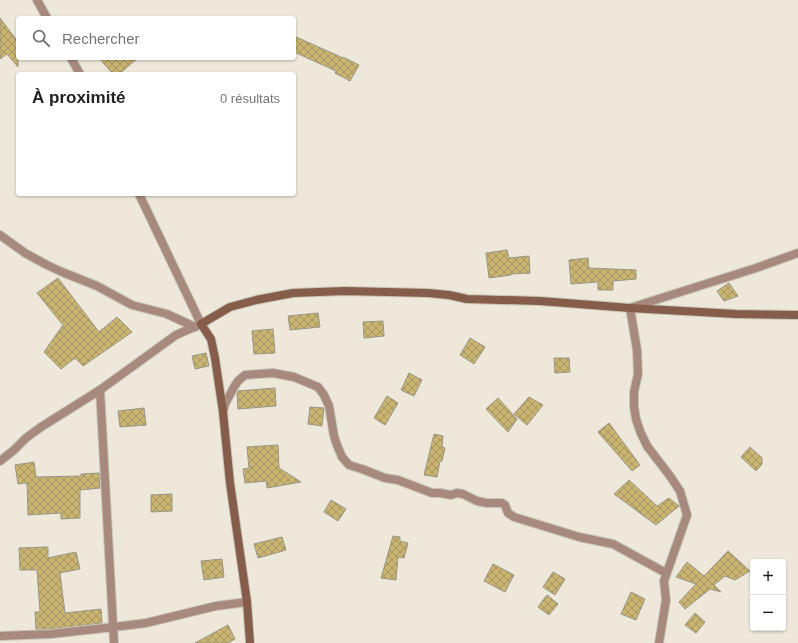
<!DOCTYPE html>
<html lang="fr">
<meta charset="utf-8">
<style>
body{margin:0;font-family:Arial,sans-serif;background:#f2f2f2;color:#202124}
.controls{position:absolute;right:12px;bottom:12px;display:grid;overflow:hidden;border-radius:4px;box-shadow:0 1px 3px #0004}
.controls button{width:36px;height:36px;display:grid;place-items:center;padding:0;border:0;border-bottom:1px solid #e0e0e0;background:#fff;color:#202124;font:20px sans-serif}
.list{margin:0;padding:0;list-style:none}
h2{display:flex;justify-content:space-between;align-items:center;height:52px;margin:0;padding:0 16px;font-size:17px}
h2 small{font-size:13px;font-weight:400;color:#757577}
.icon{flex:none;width:22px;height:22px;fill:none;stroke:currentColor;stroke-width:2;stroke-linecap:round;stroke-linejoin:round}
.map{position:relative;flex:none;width:798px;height:643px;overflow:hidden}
.search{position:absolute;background:#fff;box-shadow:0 1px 3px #0004;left:16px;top:16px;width:280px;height:44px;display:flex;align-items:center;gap:10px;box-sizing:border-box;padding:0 14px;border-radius:4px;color:#757577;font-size:15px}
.panel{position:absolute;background:#fff;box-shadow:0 1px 3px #0004;left:16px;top:72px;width:280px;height:124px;border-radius:4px}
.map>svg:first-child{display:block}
.building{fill:url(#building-cross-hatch);stroke:#999587}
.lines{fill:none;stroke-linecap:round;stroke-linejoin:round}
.street-casing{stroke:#c9c5b8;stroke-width:10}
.secondary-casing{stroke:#c9c5b8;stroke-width:10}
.street{stroke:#a7897e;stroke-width:8}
.secondary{stroke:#865c4b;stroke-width:8}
</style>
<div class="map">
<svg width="798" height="643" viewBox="0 0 798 643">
<defs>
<pattern id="building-cross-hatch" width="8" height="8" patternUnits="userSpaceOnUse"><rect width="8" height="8" fill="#c9b571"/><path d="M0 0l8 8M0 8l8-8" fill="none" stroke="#a4945d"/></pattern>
</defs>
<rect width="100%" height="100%" fill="#ede8d9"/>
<g class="building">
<path d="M0 18 18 42V67L7 54 0 59Z"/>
<path d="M294 36 343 58V57L359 65 350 81 335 73 336 71 294 52Z"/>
<path d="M99 58H138L119 74H113Z"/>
<path d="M507 250 509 258 529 256 530 273 511 274V275L489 278 486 253Z"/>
<path d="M588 258 589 268 636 270V279L613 281V290H598V282L571 284 569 260Z"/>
<path d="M58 278 99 332 117 317 132 332 83 366 75 358 61 369 44 352 63 325 37 293Z"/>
<path d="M729 283 738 296 724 301 717 291Z"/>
<path d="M318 313 320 327 290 330 288 316Z"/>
<path d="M383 321 384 336 364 338 363 322Z"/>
<path d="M273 329 275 353 254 354 252 331Z"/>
<path d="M470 338 485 347 474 364 460 355Z"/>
<path d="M206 353 209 366 195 369 192 356Z"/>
<path d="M554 358H569L570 372 555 373Z"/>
<path d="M409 373 422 380 414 396 401 390Z"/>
<path d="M275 388 276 406 238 409 237 393 238 391Z"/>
<path d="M387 396 398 403 385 425 374 418Z"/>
<path d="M529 397 543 405 527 425 514 414Z"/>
<path d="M498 398 517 419 508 432 486 409Z"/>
<path d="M310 407 324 408 322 426 308 424Z"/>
<path d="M144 408 146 425 120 427 118 411Z"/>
<path d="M609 423 640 465 632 471 598 432Z"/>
<path d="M434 434 443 436 442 447 445 448 442 461H440L437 477 424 475Z"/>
<path d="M278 445 279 468 301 482 267 488 266 481 245 483 243 469 249 468 247 447Z"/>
<path d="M750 447 762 458V464L756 471 741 457Z"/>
<path d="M34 462 36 477 81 476V474L99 473 100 488 80 490V518L61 519V513L28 515 27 483 18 484 15 465Z"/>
<path d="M629 480 657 506 669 498 679 506 656 525 614 494Z"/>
<path d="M172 494V511L151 512V495Z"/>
<path d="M331 500 346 509 338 521 324 512Z"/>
<path d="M393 536 400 537V541L408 543 404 558 398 557 396 580 381 578Z"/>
<path d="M282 537 286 550 258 558 254 544Z"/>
<path d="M48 547V558L76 552 80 569 60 573 65 613 101 609 102 623 51 629H36L35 612H40L37 570H20L19 548Z"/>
<path d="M728 551 750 571 735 580 725 576 714 585 721 592 710 589 685 609 679 602 696 584 676 577 687 562 704 576Z"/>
<path d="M222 559 224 577 204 580 201 561Z"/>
<path d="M493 564 514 575 505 592 484 581Z"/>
<path d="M553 572 565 579 555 595 543 587Z"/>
<path d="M631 592 645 599 636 620 621 614Z"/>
<path d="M547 595 558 604 549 615 538 607Z"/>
<path d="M695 613 705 622 696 633 685 625Z"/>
<path d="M228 625 235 639 228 643H195Z"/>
</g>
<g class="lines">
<g class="street-casing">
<g id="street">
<path d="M37 0 47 18"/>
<path d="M71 58 80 74"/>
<path d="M0 235 25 253 47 265 62 272 97 286 132 305 167 314 195 327"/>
<path d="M100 390 114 643"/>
<path d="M223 412 225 404 234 387 238 381 245 375 273 373 294 377 318 387 324 395 329 406 334 436 337 445 342 457 349 465 362 469 385 478 398 480 432 493H440L451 495 457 493 463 494 477 501 487 503H502L505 505 508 513 514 517 579 537 613 544 666 573"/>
<path d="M0 461 14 450 26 438 41 427 100 390 176 335 201 324 139 194"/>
<path d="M0 636 51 634 114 627 146 623 216 606 247 602"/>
<path d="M659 643 666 600 664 581 687 515 680 491 670 476 647 446 640 431 636 419 634 407V392L638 374 637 350 630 308 756 268 798 253"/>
</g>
</g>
<g class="secondary-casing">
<path id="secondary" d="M250 643 247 602 230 483 223 412 215 358 211 339 201 324 230 307 256 300 293 293 345 291 428 293 449 295 467 299 540 301 630 308 736 314 798 315"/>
</g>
<use href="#street" class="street"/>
<use href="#secondary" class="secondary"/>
</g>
</svg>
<div class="controls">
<button>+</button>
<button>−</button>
</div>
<div class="search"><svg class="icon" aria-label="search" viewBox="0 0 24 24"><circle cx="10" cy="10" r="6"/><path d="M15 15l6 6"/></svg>Rechercher</div>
<section class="panel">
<h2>À proximité<small>0 résultats</small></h2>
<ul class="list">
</ul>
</section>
</div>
